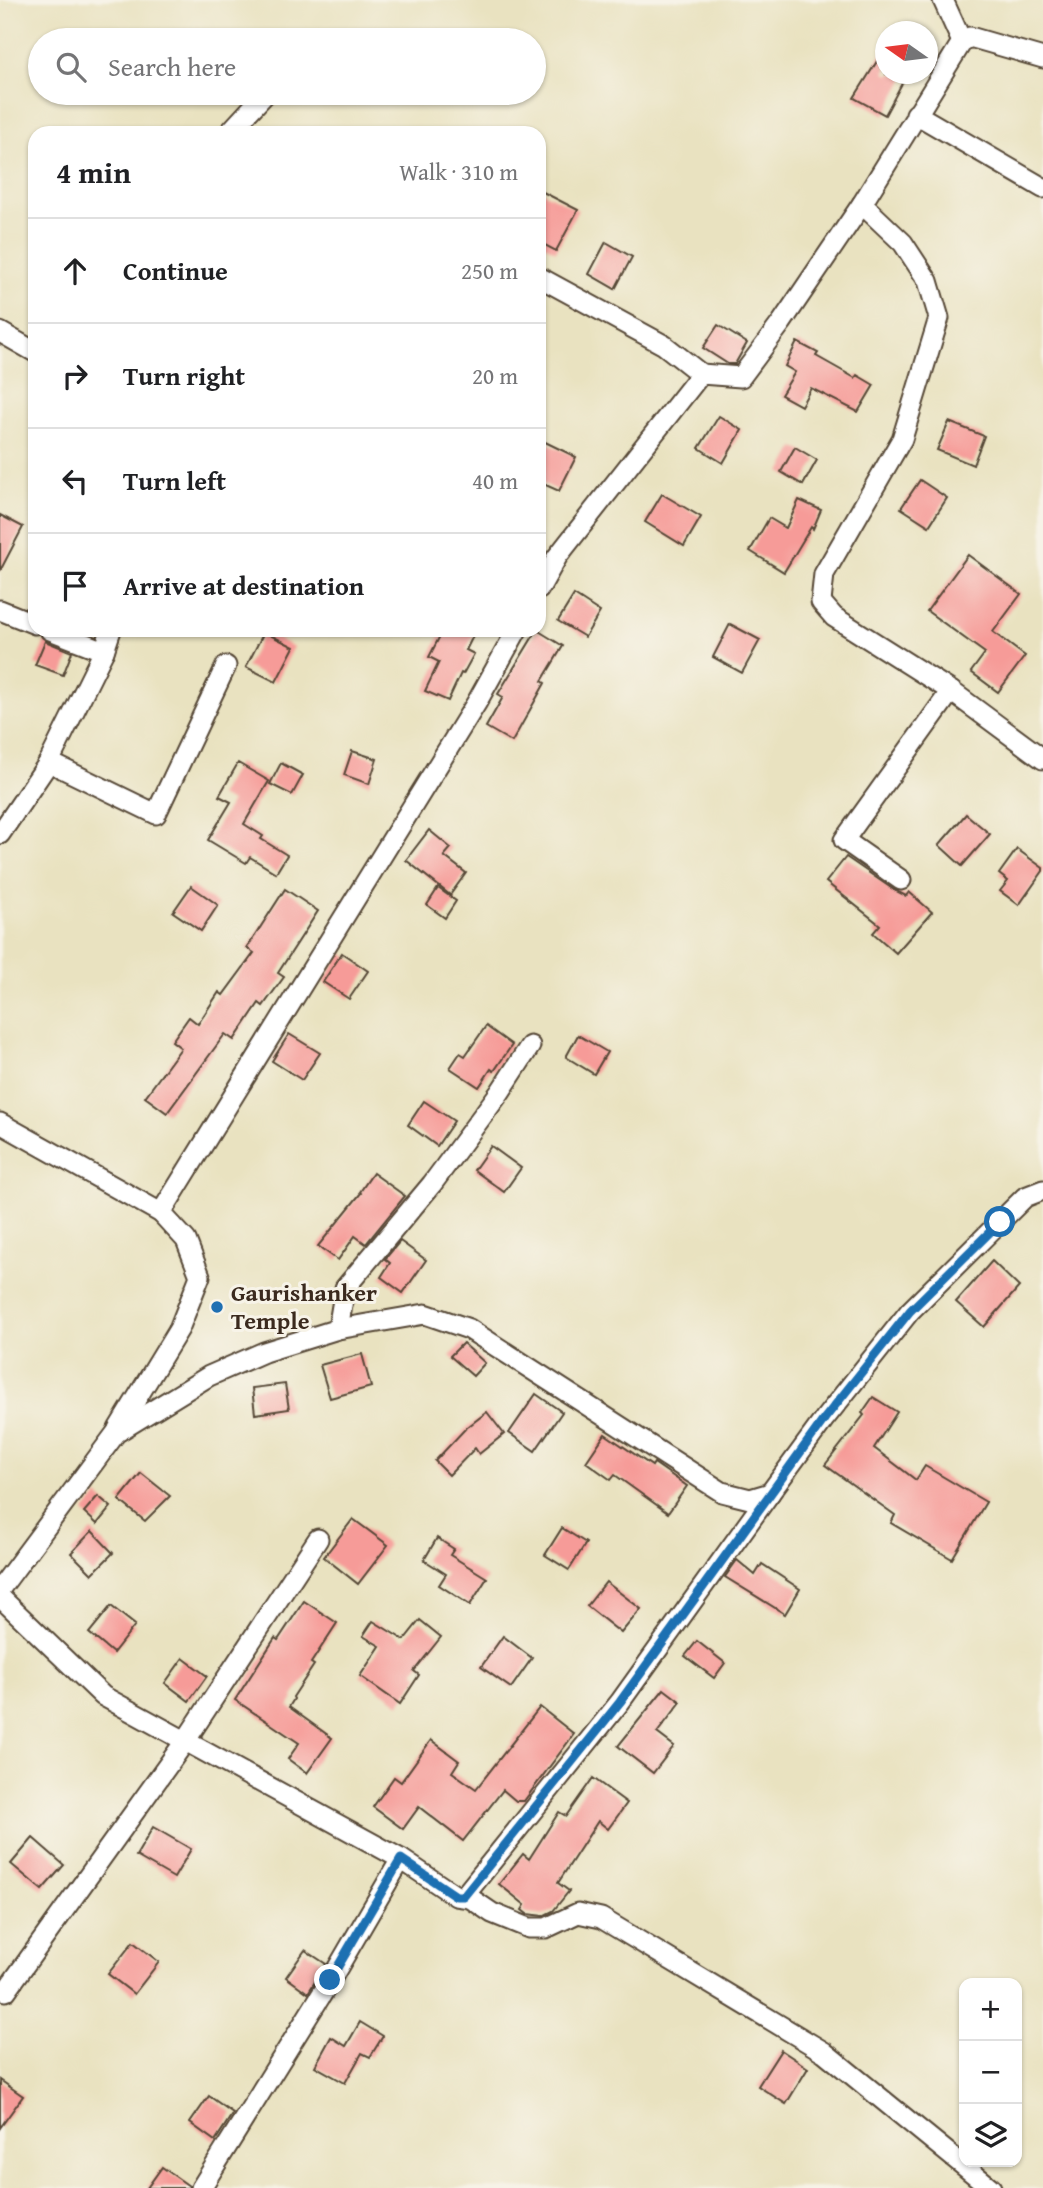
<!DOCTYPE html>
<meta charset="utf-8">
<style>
body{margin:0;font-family:"Gentium Book Plus",serif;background:#f6f6f6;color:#202124}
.controls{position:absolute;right:21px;bottom:21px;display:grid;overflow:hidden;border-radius:14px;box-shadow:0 2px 5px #0004}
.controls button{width:63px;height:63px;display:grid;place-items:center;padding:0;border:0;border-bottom:2px solid #e0e0e0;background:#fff;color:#202124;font:35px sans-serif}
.compass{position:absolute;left:875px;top:21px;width:63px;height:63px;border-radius:50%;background:#fff;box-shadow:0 2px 5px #0004;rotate:284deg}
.stop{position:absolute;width:21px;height:21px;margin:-16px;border:5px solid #1f6fb2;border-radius:50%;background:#fff}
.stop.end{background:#1f6fb2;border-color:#fff;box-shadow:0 2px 7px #0008}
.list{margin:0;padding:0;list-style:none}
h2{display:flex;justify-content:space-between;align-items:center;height:91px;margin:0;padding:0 28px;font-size:30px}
h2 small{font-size:23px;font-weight:400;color:#757577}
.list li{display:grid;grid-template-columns:46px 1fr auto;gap:21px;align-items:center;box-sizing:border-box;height:105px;padding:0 28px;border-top:2px solid #e0e0e0}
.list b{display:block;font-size:26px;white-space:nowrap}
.list em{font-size:23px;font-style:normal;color:#757577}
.icon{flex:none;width:38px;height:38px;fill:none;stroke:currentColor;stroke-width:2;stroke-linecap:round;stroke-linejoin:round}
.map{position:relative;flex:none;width:1043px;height:2188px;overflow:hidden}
.search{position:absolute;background:#fff;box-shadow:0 2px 5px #0004;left:28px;top:28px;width:518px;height:77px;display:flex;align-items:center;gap:18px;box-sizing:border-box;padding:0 24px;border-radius:38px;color:#757577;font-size:26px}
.panel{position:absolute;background:#fff;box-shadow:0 2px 5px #0004;left:28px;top:126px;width:518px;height:511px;border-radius:21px}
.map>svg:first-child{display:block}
.building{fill:#f69b98}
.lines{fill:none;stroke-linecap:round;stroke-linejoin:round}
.minor-casing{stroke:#554636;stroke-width:23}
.minor{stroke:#fff;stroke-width:19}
.route{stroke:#1f6fb2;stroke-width:9}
.poi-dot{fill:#1f6fb2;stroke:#f7f3e8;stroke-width:2.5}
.labels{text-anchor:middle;stroke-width:6;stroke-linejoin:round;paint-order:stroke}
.poi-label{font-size:24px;font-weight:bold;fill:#3b2a1e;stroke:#f7f3e8;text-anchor:start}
</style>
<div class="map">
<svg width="1043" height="2188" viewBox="0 0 1043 2188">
<rect width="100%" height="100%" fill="#f7f3e8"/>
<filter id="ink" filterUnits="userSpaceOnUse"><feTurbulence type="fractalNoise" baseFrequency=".0143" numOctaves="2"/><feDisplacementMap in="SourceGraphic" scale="14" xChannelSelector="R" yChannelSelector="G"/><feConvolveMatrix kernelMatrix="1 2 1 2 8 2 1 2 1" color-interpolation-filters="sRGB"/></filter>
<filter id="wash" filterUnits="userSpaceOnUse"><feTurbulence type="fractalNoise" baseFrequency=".00686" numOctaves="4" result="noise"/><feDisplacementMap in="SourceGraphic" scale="28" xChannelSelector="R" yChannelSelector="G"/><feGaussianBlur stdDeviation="1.57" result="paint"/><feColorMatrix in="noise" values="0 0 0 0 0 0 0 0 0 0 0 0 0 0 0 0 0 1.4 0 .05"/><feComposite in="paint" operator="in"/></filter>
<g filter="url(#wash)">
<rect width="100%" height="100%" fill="#e9e2c0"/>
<g id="blocks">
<g class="building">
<path d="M886 47V74H907L885 115 854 98Z"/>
<path d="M539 190 578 210 556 251 539 242Z"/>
<path d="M606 242 632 257 615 289 589 274Z"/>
<path d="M718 325 747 343 735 364H728L703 348Z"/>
<path d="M797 342 818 353 816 356 855 378 857 375 874 385 858 412 811 388 801 406 781 395 795 372 785 366Z"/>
<path d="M719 416 742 430 723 463 699 448Z"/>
<path d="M949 422 984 436 973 465 937 450Z"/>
<path d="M539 439 576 457 559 491 539 482Z"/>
<path d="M795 447 817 460 803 485 781 472Z"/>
<path d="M920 480 947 498 929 526 901 508Z"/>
<path d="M662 494 701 517 684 546 645 522Z"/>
<path d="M799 500 821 510 813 529 811 527 784 572 750 551 769 518 786 528Z"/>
<path d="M0 515 23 527 0 571Z"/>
<path d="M968 555 1021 594 993 632 1025 656 998 692 971 672 985 653 927 611Z"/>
<path d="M574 595 600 612 585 637 558 621Z"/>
<path d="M730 624 760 640 742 673 713 657Z"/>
<path d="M443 630H476L466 650 474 654 463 674 461 673 448 701 425 691 439 662 429 657Z"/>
<path d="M537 630 563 646 542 681 545 683 512 742 486 727 503 697 498 694Z"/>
<path d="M264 632 294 647 276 682 246 667Z"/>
<path d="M45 641 72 652 63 675 35 665Z"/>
<path d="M352 751 377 759 369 784 344 775Z"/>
<path d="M238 763 269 781 244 824 263 836 261 839 287 855 276 873 250 857 246 863 208 840 231 802 219 796Z"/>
<path d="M281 763 303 775 292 795 270 784Z"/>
<path d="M966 814 990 834 962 866 939 845Z"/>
<path d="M429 830 451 848 444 856 466 873 450 895 406 860Z"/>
<path d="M1017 849 1043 868V871L1019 905 1000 891 1008 881 999 874Z"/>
<path d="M846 857 894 890 906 896 909 892 932 912 896 953 873 933 880 925 826 882Z"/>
<path d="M191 886 218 905 201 931 173 912Z"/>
<path d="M438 888 456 901 445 918 427 905Z"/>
<path d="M285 889 318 911 278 973 284 977 263 1006 259 1003 234 1040 225 1034 167 1113 145 1097 181 1048 172 1041 189 1017 198 1024 219 992 223 995 254 953 247 948Z"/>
<path d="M342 953 368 971 349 999 323 982Z"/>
<path d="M486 1026 512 1045 494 1071 491 1069 479 1087 450 1068 460 1053 465 1056Z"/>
<path d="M289 1034 320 1053 302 1080 272 1061Z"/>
<path d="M578 1035 607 1052 594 1074 566 1057Z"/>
<path d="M424 1101 454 1121 437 1146 408 1125Z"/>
<path d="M491 1146 521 1168 504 1192 474 1170Z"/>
<path d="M373 1173 405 1196 366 1244 355 1236 338 1260 318 1246 361 1193 360 1192Z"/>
<path d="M400 1241 426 1260 403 1293 381 1277 390 1263 385 1259Z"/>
<path d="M992 1261 1019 1287 984 1327 956 1302Z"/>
<path d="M463 1343 485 1363 473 1376 450 1356Z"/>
<path d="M362 1354 371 1387 330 1398 320 1365Z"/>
<path d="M285 1384 289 1409 255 1414 252 1388Z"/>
<path d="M536 1394 562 1412 535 1451 509 1433Z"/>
<path d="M873 1397 897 1412 874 1448 916 1480 925 1466 986 1502 952 1559 891 1523 895 1515 825 1465 864 1415 862 1413Z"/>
<path d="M487 1412 504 1434 479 1454 475 1448 449 1475 435 1461 465 1429Z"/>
<path d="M605 1434 652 1466 654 1463 687 1486 668 1513 615 1475 611 1480 586 1462Z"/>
<path d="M141 1473 170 1496 145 1521 119 1500Z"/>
<path d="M98 1496 111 1507 97 1524 84 1512Z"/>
<path d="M353 1519 388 1545 358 1584 324 1557Z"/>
<path d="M562 1528 586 1543 569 1570 545 1555Z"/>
<path d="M92 1531 113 1553 92 1574 71 1553Z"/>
<path d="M437 1538 454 1549 450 1555 487 1578 470 1605 439 1585 446 1574 424 1560Z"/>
<path d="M737 1560 755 1575 762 1564 800 1589 785 1614 725 1577Z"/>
<path d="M606 1582 641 1609 621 1633 587 1606Z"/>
<path d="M304 1601 337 1623 311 1663 314 1665 293 1697 294 1699 289 1707 332 1738 307 1773 288 1759 299 1743 235 1700 275 1638 278 1640Z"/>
<path d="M111 1606 135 1625 113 1653 89 1633Z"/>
<path d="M420 1620 441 1637 414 1671 419 1675 400 1704 360 1676 380 1646 363 1636 373 1621 404 1640Z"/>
<path d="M503 1636 532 1658 511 1688 481 1667Z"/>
<path d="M697 1641 725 1663 714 1678 685 1656Z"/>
<path d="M183 1658 207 1676 189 1701 165 1683Z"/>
<path d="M664 1689 681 1702 657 1733 674 1746 653 1773 618 1746Z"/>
<path d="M540 1707 574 1734 524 1801H516L503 1790 463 1841 419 1807 403 1829 373 1807 394 1777 401 1782 431 1740 459 1761 452 1772 476 1789Z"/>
<path d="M593 1778 627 1803 608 1829 598 1821 558 1883 569 1891 553 1911 543 1916 527 1914 522 1910 525 1905 499 1884 523 1854 529 1859 559 1812 566 1816Z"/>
<path d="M153 1827 191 1849 174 1878 136 1856Z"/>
<path d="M33 1838 64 1865 42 1890 11 1864Z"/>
<path d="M133 1942 159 1962 134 1994 108 1974Z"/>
<path d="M305 1950 326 1964 308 1993 286 1977Z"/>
<path d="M360 2022 383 2036 370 2057 362 2053 345 2083 315 2066 331 2037 346 2046Z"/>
<path d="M781 2050 808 2068 786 2104 758 2086Z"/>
<path d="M0 2080 23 2096 0 2128Z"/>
<path d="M209 2096 233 2113 215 2141 190 2123Z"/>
<path d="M162 2167 189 2186V2188H147Z"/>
</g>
</g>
</g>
<g filter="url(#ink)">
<use href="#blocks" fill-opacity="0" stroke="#554636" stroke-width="2"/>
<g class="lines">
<g class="minor-casing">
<g id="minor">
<path d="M943 0 962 42"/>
<path d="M916 114 1043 188"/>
<path d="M229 133 266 93"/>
<path d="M862 204 903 243 928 281 939 318 902 439 824 574 821 602 834 617 951 691 1043 759"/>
<path d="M539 277 664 345 701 374"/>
<path d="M0 332 35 352"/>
<path d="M539 589 557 557 701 374 741 377 782 322 862 204 962 42 970 37 1043 58"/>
<path d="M0 610 35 624"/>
<path d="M50 630 104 651"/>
<path d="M49 762 156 814 226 666"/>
<path d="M0 834 49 762 104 651 111 630"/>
<path d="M901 880 844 840 951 691"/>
<path d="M0 1123 161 1213"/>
<path d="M338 1329 345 1288 432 1184 500 1092 530 1046"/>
<path d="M118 1429 179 1329 200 1276 186 1240 161 1213 477 702 517 630"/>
<path d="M0 1589 116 1433 209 1376 264 1352 338 1329 425 1314 469 1329 722 1492 750 1499 770 1493 825 1418 910 1311 1025 1197 1043 1190"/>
<path d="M0 1597 103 1696 401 1859 456 1896 470 1898 492 1913 529 1928H546L578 1913 601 1918 824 2052 991 2188"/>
<path d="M464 1896 620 1702 770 1493"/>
<path d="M6 1991 186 1740 318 1539"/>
<path d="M201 2188 330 1981 401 1859"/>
</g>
</g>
<use href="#minor" class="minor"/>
</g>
</g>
<g class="lines" filter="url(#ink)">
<path class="route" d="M330 1980 401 1859 456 1896H464L620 1702 825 1418 910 1311 1000 1222"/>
</g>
<circle class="poi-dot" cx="217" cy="1307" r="7"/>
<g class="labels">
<g class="poi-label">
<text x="231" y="1301">Gaurishanker<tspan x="231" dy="28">Temple</tspan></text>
</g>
</g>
</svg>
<div class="controls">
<button>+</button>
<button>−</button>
<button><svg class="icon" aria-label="layers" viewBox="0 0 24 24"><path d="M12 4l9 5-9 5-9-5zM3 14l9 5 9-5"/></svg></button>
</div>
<svg class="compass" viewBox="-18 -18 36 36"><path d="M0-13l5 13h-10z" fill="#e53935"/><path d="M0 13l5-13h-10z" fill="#757577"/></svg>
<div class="stop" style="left:1000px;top:1222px"></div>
<div class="stop end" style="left:330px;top:1980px"></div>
<div class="search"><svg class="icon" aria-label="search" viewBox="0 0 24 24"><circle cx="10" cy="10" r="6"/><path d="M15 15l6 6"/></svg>Search here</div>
<section class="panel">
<h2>4 min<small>Walk · 310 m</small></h2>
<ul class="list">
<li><svg class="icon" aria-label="ahead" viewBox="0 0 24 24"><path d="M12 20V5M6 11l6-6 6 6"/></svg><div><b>Continue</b></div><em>250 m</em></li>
<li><svg class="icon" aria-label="right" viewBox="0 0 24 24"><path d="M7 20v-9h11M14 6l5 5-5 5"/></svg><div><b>Turn right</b></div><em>20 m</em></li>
<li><svg class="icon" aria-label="left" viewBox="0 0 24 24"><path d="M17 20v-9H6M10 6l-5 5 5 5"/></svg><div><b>Turn left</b></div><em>40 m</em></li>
<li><svg class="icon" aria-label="arrive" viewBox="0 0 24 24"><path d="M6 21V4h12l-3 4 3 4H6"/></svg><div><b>Arrive at destination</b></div></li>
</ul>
</section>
</div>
